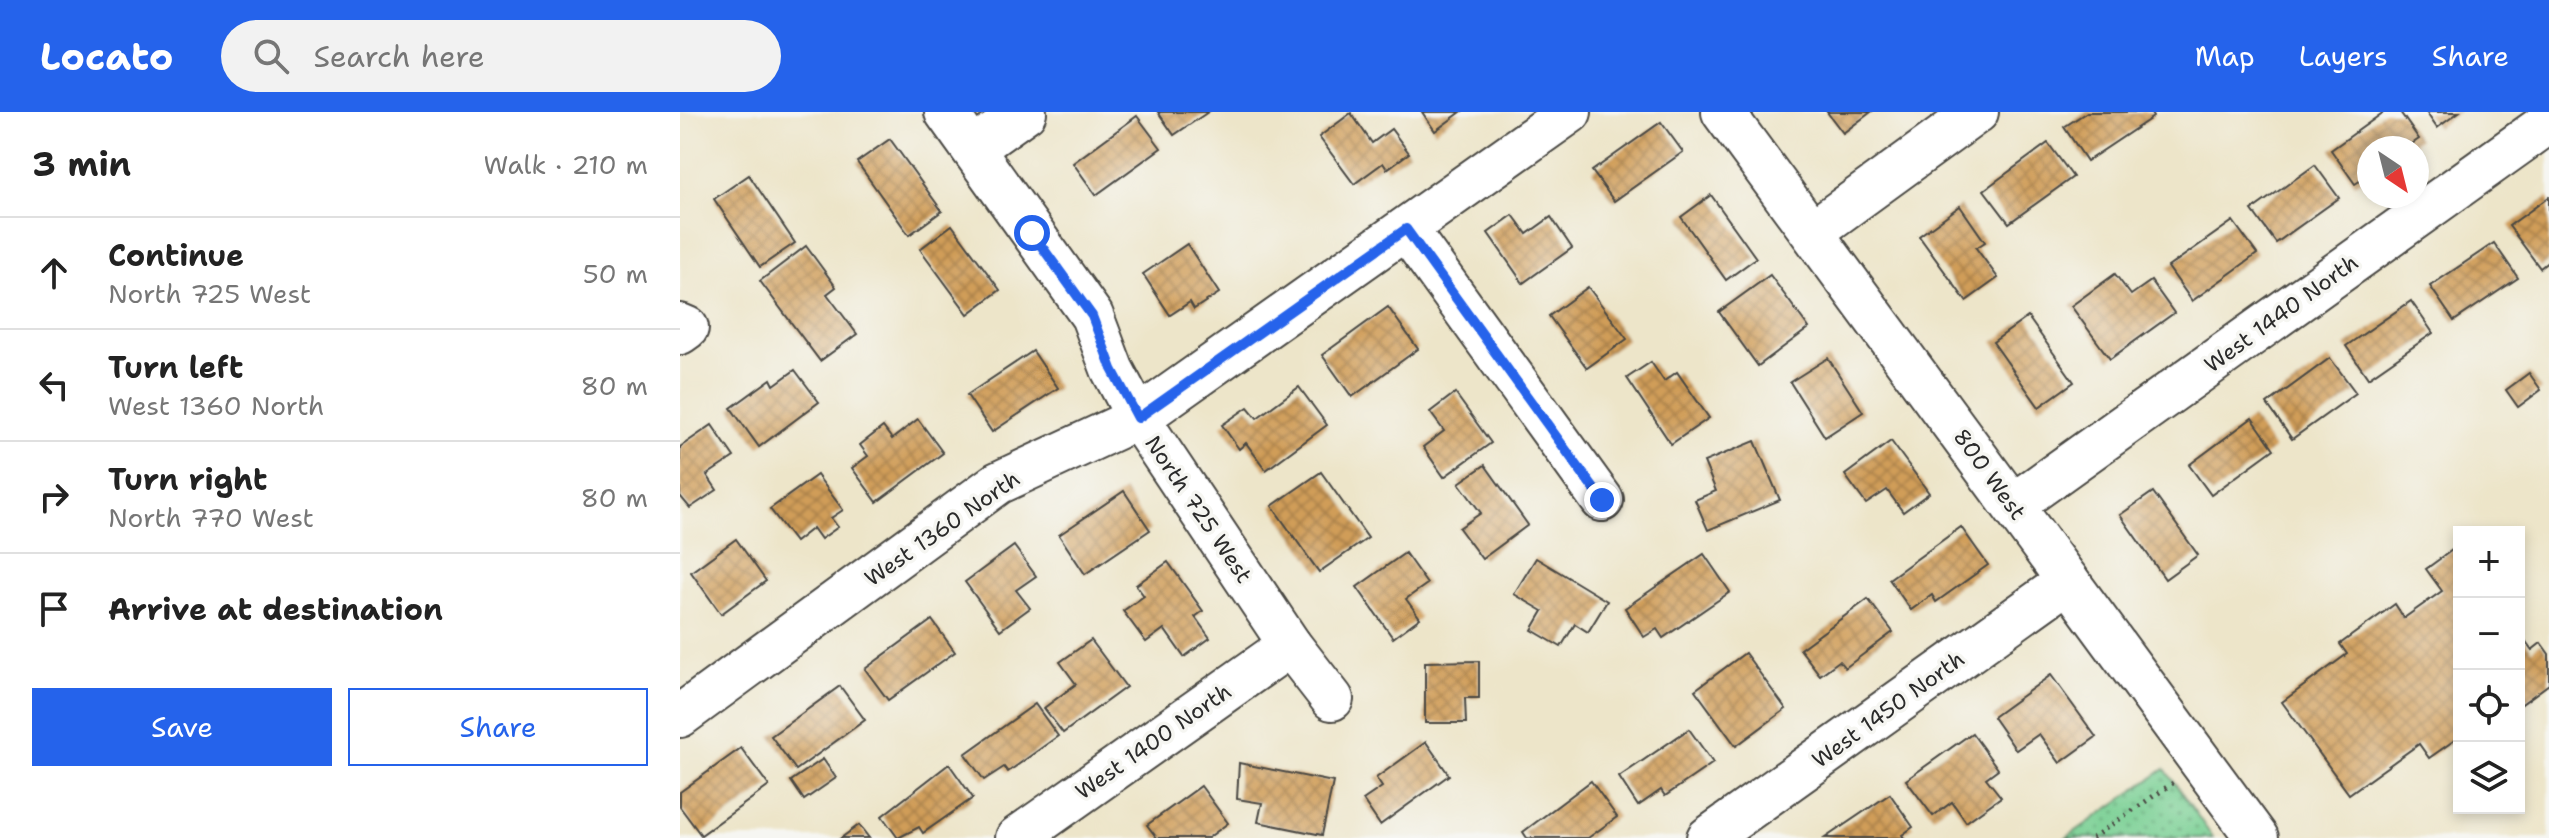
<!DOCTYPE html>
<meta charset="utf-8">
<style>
body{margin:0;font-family:"Shantell Sans",sans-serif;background:#f2f2f2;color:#222}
.controls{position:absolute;right:24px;bottom:24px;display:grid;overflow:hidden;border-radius:0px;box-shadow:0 4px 12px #0003}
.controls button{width:72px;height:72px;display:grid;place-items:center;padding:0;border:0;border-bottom:2px solid #e0e0e0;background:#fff;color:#222;font:40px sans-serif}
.compass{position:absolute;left:1677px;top:24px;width:72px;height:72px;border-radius:50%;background:#fff;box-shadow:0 4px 12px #0003;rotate:145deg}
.stop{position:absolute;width:24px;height:24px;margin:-18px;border:6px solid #2563eb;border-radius:50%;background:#fff}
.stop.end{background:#2563eb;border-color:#fff;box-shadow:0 2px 8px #0008}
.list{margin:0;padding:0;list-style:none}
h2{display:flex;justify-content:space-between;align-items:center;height:104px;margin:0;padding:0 32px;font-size:34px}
h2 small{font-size:26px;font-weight:400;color:#767676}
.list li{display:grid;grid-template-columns:52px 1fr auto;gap:24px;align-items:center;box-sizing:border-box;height:112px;padding:0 32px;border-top:2px solid #e0e0e0}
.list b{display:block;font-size:30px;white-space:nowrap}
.list p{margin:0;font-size:26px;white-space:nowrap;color:#767676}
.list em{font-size:26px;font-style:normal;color:#767676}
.actions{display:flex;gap:16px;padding:24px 32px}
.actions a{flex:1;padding:18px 0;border:2px solid #2563eb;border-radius:0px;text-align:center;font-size:28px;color:#2563eb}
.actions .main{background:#2563eb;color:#fff}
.icon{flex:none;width:44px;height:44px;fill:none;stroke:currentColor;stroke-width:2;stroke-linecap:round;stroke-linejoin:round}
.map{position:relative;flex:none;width:1869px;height:726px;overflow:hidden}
header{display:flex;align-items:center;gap:48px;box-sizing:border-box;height:112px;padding:0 40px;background:#2563eb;color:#fff}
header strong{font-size:38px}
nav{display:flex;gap:44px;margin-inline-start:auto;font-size:28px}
.search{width:560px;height:72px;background:#f2f2f2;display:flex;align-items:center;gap:20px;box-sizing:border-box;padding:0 28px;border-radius:44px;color:#767676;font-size:30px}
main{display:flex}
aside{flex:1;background:#fff}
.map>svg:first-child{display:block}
.park{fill:url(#park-dots);stroke:#527e60;stroke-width:2}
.building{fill:url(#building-cross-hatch)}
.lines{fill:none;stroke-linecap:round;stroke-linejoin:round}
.minor-casing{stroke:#484743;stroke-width:46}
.path{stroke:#484743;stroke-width:5;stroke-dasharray:2 6;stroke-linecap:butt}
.minor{stroke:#fff;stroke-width:42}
.route{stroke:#2563eb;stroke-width:10}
.labels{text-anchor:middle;stroke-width:7;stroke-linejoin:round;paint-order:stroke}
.street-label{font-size:22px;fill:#2b2b2b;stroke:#f6f6f2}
</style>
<header>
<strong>Locato</strong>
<div class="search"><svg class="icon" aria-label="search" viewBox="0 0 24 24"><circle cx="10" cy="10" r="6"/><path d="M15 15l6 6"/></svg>Search here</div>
<nav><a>Map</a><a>Layers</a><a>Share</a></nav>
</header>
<main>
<aside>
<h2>3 min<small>Walk · 210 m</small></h2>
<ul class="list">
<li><svg class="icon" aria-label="ahead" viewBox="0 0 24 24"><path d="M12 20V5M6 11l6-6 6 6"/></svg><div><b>Continue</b><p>North 725 West</p></div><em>50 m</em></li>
<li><svg class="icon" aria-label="left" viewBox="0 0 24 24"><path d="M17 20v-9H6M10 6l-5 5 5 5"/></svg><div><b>Turn left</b><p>West 1360 North</p></div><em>80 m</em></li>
<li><svg class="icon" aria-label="right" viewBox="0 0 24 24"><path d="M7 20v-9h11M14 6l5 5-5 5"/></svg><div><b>Turn right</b><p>North 770 West</p></div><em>80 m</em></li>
<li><svg class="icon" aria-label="arrive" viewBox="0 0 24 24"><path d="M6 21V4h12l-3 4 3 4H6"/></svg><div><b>Arrive at destination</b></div></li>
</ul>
<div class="actions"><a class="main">Save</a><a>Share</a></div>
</aside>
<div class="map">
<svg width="1869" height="726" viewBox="0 0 1869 726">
<defs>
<pattern id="park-dots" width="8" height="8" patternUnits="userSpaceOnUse" patternTransform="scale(2)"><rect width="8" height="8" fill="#7ad094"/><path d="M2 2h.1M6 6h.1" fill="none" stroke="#64a979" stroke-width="1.8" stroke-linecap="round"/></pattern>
<pattern id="building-cross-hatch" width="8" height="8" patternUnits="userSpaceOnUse" patternTransform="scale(2)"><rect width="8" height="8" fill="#d09d59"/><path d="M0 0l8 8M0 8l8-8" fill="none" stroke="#a9804a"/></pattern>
</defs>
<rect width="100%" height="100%" fill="#f6f6f2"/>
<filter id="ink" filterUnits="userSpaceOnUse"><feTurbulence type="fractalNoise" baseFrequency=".0125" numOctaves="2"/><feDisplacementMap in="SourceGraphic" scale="16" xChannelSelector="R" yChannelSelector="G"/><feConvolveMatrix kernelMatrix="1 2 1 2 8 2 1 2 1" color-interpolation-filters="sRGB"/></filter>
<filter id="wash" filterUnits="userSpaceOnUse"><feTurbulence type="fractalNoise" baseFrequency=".006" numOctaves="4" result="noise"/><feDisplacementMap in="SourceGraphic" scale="32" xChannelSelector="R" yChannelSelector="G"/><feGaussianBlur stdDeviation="1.8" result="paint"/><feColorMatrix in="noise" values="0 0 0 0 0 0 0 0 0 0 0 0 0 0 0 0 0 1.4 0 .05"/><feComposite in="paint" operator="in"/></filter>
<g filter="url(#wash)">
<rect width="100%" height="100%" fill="#ede5c9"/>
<path class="park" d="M1485 657 1533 726H1386Z"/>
<g id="blocks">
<g class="building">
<path d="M478 0H528L494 23Z"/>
<path d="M742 0H781L755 19Z"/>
<path d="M1147 0H1191L1163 21Z"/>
<path d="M1407 0H1470L1473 5 1407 49 1384 15Z"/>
<path d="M1704 0H1720L1739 27 1726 36H1689V63L1675 72 1651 38Z"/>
<path d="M1746 0H1779L1757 16Z"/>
<path d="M671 1 692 31 711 17 729 41 707 57 703 51 674 72 639 25Z"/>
<path d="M457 4 481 36 416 83 393 51Z"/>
<path d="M981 10 1003 40 934 89 912 59Z"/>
<path d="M210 27 262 99 229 123 177 50Z"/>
<path d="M1368 31 1393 65 1329 111 1304 78Z"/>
<path d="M1635 53 1659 86 1596 131 1572 98Z"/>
<path d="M69 63 115 131 80 155 34 87Z"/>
<path d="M1031 83 1076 146 1046 168 1001 105Z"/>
<path d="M1869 85V149L1860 156 1829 114Z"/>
<path d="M1280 94 1305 130 1296 136 1318 166 1286 189 1239 124Z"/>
<path d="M833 103 847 122 871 105 892 136 843 171 808 121Z"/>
<path d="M1553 109 1577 142 1512 189 1488 155Z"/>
<path d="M272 113 320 178 288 202 240 137Z"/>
<path d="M1814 131 1838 166 1774 209 1750 174Z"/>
<path d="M507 132 539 181 514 197 510 190 490 203 463 162Z"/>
<path d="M126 134 156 175 147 182 177 222 140 249 80 169Z"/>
<path d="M1435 162 1451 183 1471 169 1494 201 1430 247 1391 194Z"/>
<path d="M1090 163 1129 216 1078 254 1039 200Z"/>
<path d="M908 175 947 227 907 256 869 204Z"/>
<path d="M1731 189 1753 221 1688 266 1666 234Z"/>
<path d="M708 195 738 237 672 285 642 243Z"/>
<path d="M1348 205 1394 270 1359 295 1313 230Z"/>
<path d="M353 239 378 276 312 320 287 283Z"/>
<path d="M1148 246 1183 300 1145 325 1110 270Z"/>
<path d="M1650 246 1676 281 1612 327 1587 292Z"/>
<path d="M971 250 984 269 997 260 1029 306 991 332 947 266Z"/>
<path d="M115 258 139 290 79 335 51 296 91 267 94 273Z"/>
<path d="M1849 261 1861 278 1838 295 1826 278Z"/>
<path d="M619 275 647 313 586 358 566 331 559 337 542 313 568 295 577 306Z"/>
<path d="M775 281 811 331 764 365 743 335 764 319 750 300Z"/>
<path d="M1572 306 1594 337 1531 383 1509 353Z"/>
<path d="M238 307 263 341 197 390 172 356 188 344 180 333 203 315 212 327Z"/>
<path d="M32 313 54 345 27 363 37 378 10 396 0 384V335Z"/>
<path d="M1075 329 1100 388 1028 418 1015 388 1036 379 1024 350Z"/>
<path d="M1211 329 1249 381 1223 400 1207 378 1186 392 1165 363Z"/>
<path d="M805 353 848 413 802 447 779 416 801 401 779 371Z"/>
<path d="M641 360 688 426 639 460 592 394Z"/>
<path d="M137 363 163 398 151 406 158 415 141 427 133 416 115 430 90 397Z"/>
<path d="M444 379 470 418 405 462 379 423Z"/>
<path d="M1473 380 1518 443 1485 467 1440 403Z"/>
<path d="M1281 415 1308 453 1256 490 1252 483 1231 498 1209 467Z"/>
<path d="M56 427 86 469 41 502 11 460Z"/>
<path d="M1779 433V625L1749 646 1739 632 1669 682 1602 590 1667 542 1660 532 1715 492 1724 506 1762 479 1746 457Z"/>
<path d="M334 434 356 464 336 478 350 496 320 518 285 470Z"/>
<path d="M725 441 747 472 726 487 740 506 713 526 677 475Z"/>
<path d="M1024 442 1050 480 983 526 977 517 964 525 945 496Z"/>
<path d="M856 446 927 489 908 520 895 512 881 535 852 518 863 499 834 482Z"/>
<path d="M488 450 523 499 515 505 530 526 504 545 484 517 466 530 443 499 464 484 456 473Z"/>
<path d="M1188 487 1213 520 1165 556 1159 549 1140 563 1120 537Z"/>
<path d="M252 508 275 540 208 588 185 557Z"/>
<path d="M1839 520 1852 538 1861 531 1869 542V572L1839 594Z"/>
<path d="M411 528 446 575 383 621 364 596 396 572 380 550Z"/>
<path d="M1065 541 1106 597 1056 634 1015 578Z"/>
<path d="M799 549V586H785L786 611H745V550Z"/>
<path d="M1371 563 1416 625 1380 651 1359 622 1336 638 1313 605Z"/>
<path d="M160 574 185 608 116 658 91 624Z"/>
<path d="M355 592 378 624 328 660 324 655 304 668 285 642Z"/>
<path d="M1009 617 1033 651 985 684 981 678 958 694 939 665Z"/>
<path d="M1292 621 1318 657 1306 666 1321 685 1286 710 1272 690 1253 704 1226 668Z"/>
<path d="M746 630 769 663 700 713 683 688 702 675 696 666Z"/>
<path d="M61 636 89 674 21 723 0 695V680Z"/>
<path d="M143 647 156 666 124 688 111 669Z"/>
<path d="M559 651 653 670 642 723 578 710 582 691 557 687Z"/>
<path d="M269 652 293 686 243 721 239 715 218 726 202 704Z"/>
<path d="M911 669 937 705 908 726H847L843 720Z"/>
<path d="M521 674 548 711 528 726H477L467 713Z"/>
<path d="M1210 682 1233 715 1222 723 1224 726H1145Z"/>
<path d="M179 713 189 726H161Z"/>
</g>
</g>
</g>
<g filter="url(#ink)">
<use href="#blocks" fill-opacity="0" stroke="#484743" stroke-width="2"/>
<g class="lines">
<g class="minor-casing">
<g id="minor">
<path d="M266 0 412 204 432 257 458 306 610 533 652 587"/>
<path d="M1043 0 1577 726"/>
<path d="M293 37 345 0"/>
<path d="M726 117 922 388"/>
<path d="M1132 120 1297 0"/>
<path d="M0 213 7 216 0 221"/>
<path d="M1333 393 1869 10"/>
<path d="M0 604 318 371 458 306 890 0"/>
<path d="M337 726 610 533"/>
<path d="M1028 726 1388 469"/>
</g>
</g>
<path class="path" d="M1412 726 1493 671"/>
<use href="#minor" class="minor"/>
</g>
</g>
<g class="lines" filter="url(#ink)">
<path class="route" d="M352 121 412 204 432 257 458 306 726 117 922 388"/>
</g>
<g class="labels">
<g class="street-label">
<text transform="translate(1601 201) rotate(-36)" y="8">West 1440 North</text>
<text transform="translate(1310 362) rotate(54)" y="8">800 West</text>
<text transform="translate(519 397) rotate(56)" y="8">North 725 West</text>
<text transform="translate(262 416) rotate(-35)" y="8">West 1360 North</text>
<text transform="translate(1208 597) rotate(-36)" y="8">West 1450 North</text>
<text transform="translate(473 629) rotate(-35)" y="8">West 1400 North</text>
</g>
</g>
</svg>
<div class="controls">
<button>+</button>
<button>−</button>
<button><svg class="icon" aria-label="locate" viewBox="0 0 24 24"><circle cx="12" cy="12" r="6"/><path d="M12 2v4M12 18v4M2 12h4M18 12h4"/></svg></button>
<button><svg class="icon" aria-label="layers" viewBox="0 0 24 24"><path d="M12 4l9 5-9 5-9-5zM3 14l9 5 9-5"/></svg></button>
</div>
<svg class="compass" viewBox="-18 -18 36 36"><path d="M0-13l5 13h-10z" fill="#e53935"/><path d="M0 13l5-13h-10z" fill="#767676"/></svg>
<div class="stop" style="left:352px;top:121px"></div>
<div class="stop end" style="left:922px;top:388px"></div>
</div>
</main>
